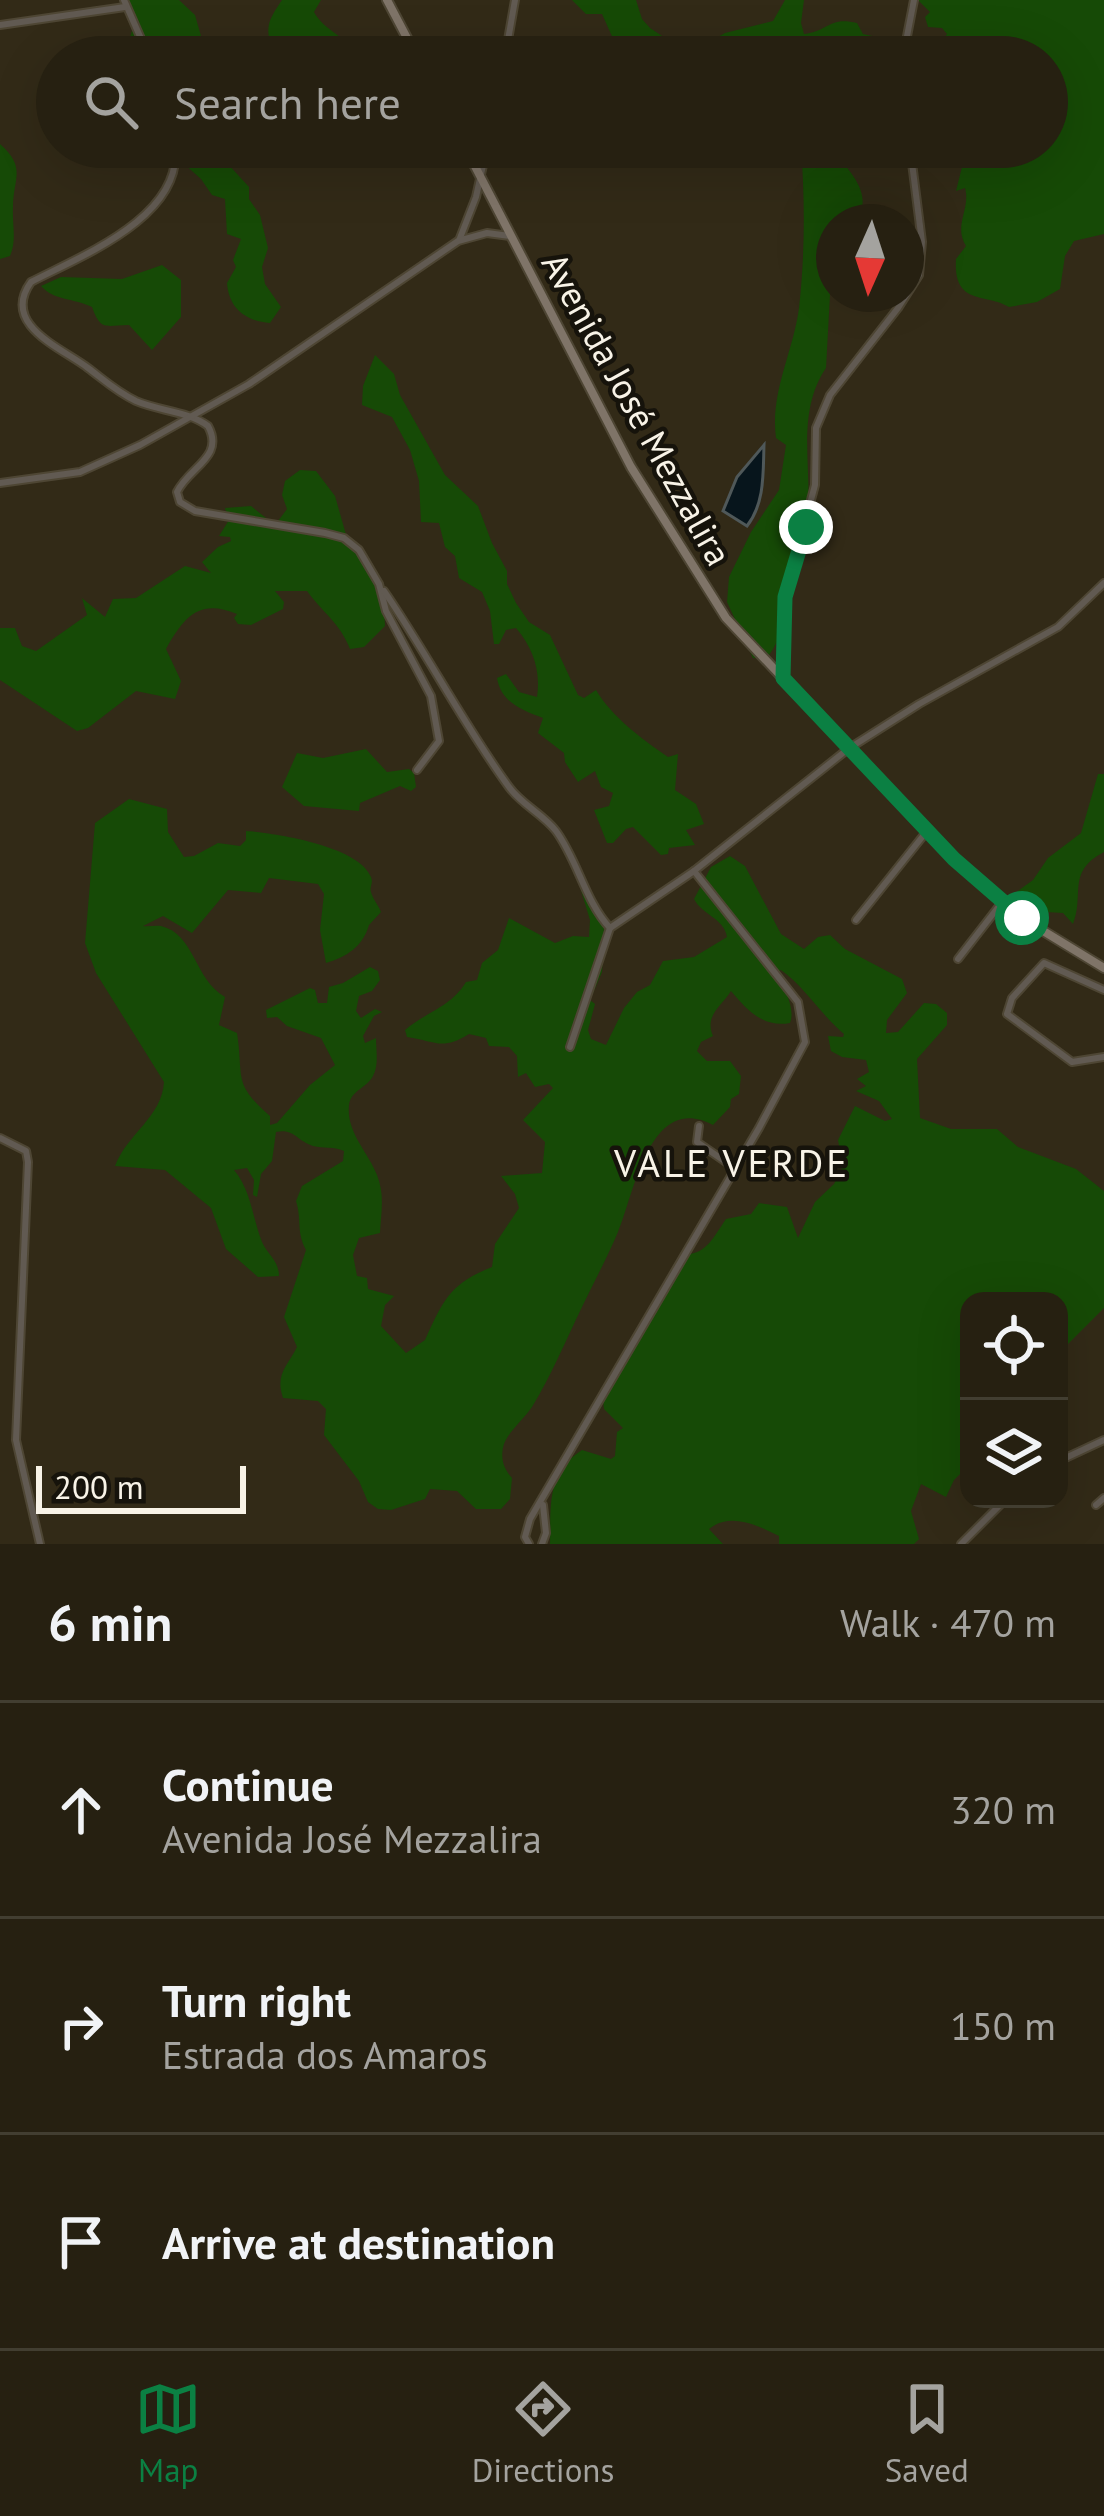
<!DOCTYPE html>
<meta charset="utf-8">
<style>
body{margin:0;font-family:"PT Sans",sans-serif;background:#2e281a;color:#f1f3f6}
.controls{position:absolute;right:36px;bottom:36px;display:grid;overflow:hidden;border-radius:24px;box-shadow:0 12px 48px #0002}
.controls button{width:108px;height:108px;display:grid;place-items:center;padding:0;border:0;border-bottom:3px solid #423e31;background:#262011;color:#f1f3f6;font:60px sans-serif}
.compass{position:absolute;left:816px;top:204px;width:108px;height:108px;border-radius:50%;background:#262011;box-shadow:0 12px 48px #0002;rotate:183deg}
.scale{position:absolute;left:36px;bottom:30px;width:210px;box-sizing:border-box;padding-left:12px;border:6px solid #f8f3e7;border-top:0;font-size:33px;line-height:42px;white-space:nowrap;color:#f8f3e7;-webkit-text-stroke:9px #16130b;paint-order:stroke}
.stop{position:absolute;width:36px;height:36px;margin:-27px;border:9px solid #0b8043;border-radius:50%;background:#fff}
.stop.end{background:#0b8043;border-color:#fff;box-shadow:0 3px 12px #0008}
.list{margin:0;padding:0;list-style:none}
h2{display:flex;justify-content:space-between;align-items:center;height:156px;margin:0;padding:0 48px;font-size:51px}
h2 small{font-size:39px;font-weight:400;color:#a4a39f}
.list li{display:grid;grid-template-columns:78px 1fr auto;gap:36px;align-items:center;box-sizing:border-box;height:216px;padding:0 48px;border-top:3px solid #423e31}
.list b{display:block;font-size:45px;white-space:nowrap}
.list p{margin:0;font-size:39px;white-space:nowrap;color:#a4a39f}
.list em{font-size:39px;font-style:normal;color:#a4a39f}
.icon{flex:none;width:66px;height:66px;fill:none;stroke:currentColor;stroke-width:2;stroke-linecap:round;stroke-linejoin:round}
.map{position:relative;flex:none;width:1104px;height:1544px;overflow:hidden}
.search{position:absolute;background:#262011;box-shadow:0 12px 48px #0002;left:36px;right:36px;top:36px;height:132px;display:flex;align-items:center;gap:30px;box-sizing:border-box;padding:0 42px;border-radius:66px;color:#a4a39f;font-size:45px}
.sheet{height:804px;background:#262011}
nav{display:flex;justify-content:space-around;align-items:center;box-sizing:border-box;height:168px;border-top:3px solid #423e31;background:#262011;font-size:33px;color:#a4a39f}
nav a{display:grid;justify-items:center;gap:6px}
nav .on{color:#0b8043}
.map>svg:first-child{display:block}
.green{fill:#164a06}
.water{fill:#07151c;stroke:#4f5859;stroke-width:3}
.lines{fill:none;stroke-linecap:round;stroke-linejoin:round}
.minor-casing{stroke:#4e4634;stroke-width:10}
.secondary-casing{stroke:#4e4634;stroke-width:12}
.minor{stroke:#615a52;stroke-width:6}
.secondary{stroke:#7f7468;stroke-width:8}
.route{stroke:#0b8043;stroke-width:15}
.labels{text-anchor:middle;stroke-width:9;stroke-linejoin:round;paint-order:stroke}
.street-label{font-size:36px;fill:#f8f3e7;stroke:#16130b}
.neighbourhood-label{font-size:39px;letter-spacing:3px;fill:#f8f3e7;stroke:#16130b}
</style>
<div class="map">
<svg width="1104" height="1544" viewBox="0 0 1104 1544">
<rect width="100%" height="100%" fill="#322a17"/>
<g class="green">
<path d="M121 0H179L195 15 207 57H143L130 37 134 25Z"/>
<path d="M282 0H321L314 12C324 31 349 38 361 57H277C263 30 267 22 282 0Z"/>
<path d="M572 0H636L642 19 650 28 682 49 694 50 725 33 773 21 785 0H804L801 23 804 34C829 31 829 16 857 23L863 34 887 39V52L872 57H777L771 45 737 57H634L615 43 602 14H586Z"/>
<path d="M918 0H1104V234L1074 241 1065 256 1060 289 1037 302 1009 307C985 293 953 306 956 259L966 246C953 225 971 209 965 188L956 191 967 147H1047V57H928L912 38 942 41 947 34 942 28 928 27 925 17 930 12Z"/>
<path d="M0 144C27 168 13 178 13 207 12 224 17 240 10 256L0 259Z"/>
<path d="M174 147H222L228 164 249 187V199L260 215 268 248 262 267 265 284 281 307 270 323C246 321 229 309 227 283L236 267 233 260 241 239 227 234 225 199 212 195 201 179 174 155Z"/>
<path d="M801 147H829C843 163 867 186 862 207L841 214 834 222 826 368C792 418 817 481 805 534 801 552 793 569 789 588 785 614 783 639 766 659L753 658 727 602 729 577 751 532 779 490 786 445 776 438C770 392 793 353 799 308 805 255 805 200 801 147Z"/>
<path d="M162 265 181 280V317L152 350 129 325C106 325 101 332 92 307 74 298 54 301 41 286L61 277 122 279Z"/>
<path d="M375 355 394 374 400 395 445 475 478 506 492 543 507 571V584L516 603 529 622 550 635 578 695 584 698 596 690C612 717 642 739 668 757L678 754 675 790 696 804 704 824 686 830 695 845 669 848 668 854 661 855 633 827 626 829 613 843H607L594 810 609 806 613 793 601 787 595 771 578 782 565 762 564 753 538 733 543 718C521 710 501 702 497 678L506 674 519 692 537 697C541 671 533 648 516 628L506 630 499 644H494L490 611 482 592 459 578 455 556 445 547 439 523 421 522 419 481 410 450 392 417 362 405 363 386Z"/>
<path d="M300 470 316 471 335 496 347 538 383 592 385 626 364 647 350 649C340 623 323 613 307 591H275L284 602 283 609 251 625 238 624 234 618 237 614C199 598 184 617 166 649L181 681 175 699 136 691 88 728 77 731 0 680V628H15L22 646 36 651 87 615 82 598 105 617 113 599 136 598 185 566 211 573 202 562 218 547 231 541 230 537 219 536 229 520 225 508 251 506 280 529 278 521 287 509 282 495 285 481Z"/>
<path d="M366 749 387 772 409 769 414 773 416 787 411 791 400 786 360 803 359 811 304 806 282 787 297 753 323 758Z"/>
<path d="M1098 774H1104V852C1066 872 1085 894 1073 924L1063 913 1029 911 1015 893 1033 880 1048 858 1081 833Z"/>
<path d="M129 799 167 809 168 832 184 857 194 856 218 843 240 846 246 840V831C275 833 359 846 371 877 374 885 368 886 372 895 374 901 379 906 381 912L369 925C363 946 347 957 326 963L320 930 324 894 318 884 269 878 261 893 228 890 192 933 163 916 143 926C149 927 155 925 161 926 195 934 194 979 225 997L219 1025 237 1033C244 1078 232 1083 270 1116V1125L277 1123 310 1085 335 1065 321 1038 287 1026 277 1017 267 1018 266 1010 310 988 315 990 318 1003H327L329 987 343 983 370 967 378 971 380 980 372 991 359 996 356 1011 361 1018 375 1009 382 1012 374 1016 363 1036 365 1043 376 1038C376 1050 379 1065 373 1076 367 1088 351 1090 349 1105 346 1132 368 1152 377 1175 385 1195 381 1213 380 1233L359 1238 353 1255 357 1276 367 1278 368 1289 394 1296 385 1305 381 1326 406 1353 425 1340C443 1301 449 1284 492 1267L495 1244 519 1208 515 1194 501 1176 542 1173 545 1142 523 1120 553 1088 549 1084 535 1087 526 1073 518 1077 517 1056 509 1047 489 1046 486 1038 469 1034C442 1051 435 1041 407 1037L405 1030C426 1012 451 1007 466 982L477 980 482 963 498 950 509 918 555 943 573 936 589 937 590 920 576 874 604 926 602 972 590 1000 595 1004 588 1030 591 1039 606 1045 624 1008 637 992 650 985 663 961 694 957 727 937C724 918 702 915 694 899L711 867 730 856 745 866 781 934 804 949 818 937 830 935 845 949 902 979 907 993 887 1020 886 1033 898 1032 924 1003 936 1004 947 1013V1025L917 1059 920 1118 951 1129H997L1018 1147 1076 1169 1104 1191V1308L1059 1353V1301H969V1424L961 1426 969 1429 965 1448 969 1465 954 1480 946 1497 921 1484 911 1511 919 1539 914 1544H779V1536C757 1525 730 1512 709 1529L723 1544H550C551 1506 546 1473 582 1450L611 1459 615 1456 617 1432 623 1428 604 1409 603 1400 671 1286 673 1272 683 1254C706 1256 714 1236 726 1219L751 1214 759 1203 787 1207 798 1238 815 1202 834 1184 843 1166 838 1140 855 1106 885 1121 892 1119 879 1101 856 1091 866 1086 857 1079 869 1072 866 1060 842 1057 831 1051 828 1036 843 1037 844 1034C821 1015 806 988 781 970L777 972C783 985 796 1009 790 1023 763 1028 747 1010 731 991 722 1006 704 1015 713 1036L701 1042 697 1051 707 1061H730L741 1076 739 1094 731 1099 730 1107 713 1125C649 1091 634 1195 618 1232 607 1258 594 1282 582 1307 566 1340 551 1376 532 1407 524 1419 509 1431 504 1444 500 1457 503 1468 512 1478L510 1499 501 1509H476L457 1491 430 1489 425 1499 391 1510 378 1509 368 1502 359 1481 324 1435 326 1409 318 1401 283 1398C275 1374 287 1367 297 1347L284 1317 306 1250C296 1231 302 1220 296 1201L302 1186 343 1161 344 1151C333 1146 324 1149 313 1146 297 1141 294 1128 276 1132L272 1161 261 1174 257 1197 253 1195 254 1180 247 1168 234 1170C251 1190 252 1216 262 1242 268 1255 279 1261 279 1276L258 1277 226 1249 211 1208 165 1170 115 1166C127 1134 162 1117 164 1082L96 973 85 943 95 823Z"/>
</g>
<path class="water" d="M764 445C763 473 765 503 747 526L723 511 737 477Z"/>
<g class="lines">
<g class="minor-casing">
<g id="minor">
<path d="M124 0 149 57"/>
<path d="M0 25 125 7"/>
<path d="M505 57 515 0"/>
<path d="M903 57 914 0"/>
<path d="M175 147C183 217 81 256 31 282 0 325 62 348 88 368 104 380 117 392 136 401 159 411 188 411 208 426 225 457 189 467 177 492L180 502 195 511 325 533 344 538 359 550 379 584 386 611 431 696 439 741 417 770"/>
<path d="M460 238 476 197 487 147"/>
<path d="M0 483 80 472 140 445 249 384 458 241 487 233 510 236"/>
<path d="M384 591C428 655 463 724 509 787 522 805 543 814 556 831 578 861 585 901 610 928"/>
<path d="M783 678 785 597 815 485 816 428 830 395 898 308 919 275 922 242 910 147"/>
<path d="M856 920 927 831"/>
<path d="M610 928 694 871 848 749 919 704 1058 627 1104 583"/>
<path d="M958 959 1003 901"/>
<path d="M1104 990 1044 963 1012 998 1007 1014 1072 1062 1104 1057"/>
<path d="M570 1047 610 928"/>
<path d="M699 1126 697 1142 736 1169"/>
<path d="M0 1138 26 1151 28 1162 16 1440 40 1544"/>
<path d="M1059 1461 1104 1440"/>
<path d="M1096 1505 1104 1498"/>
<path d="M529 1544 525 1537 530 1519 759 1128 805 1042 798 1002 694 871"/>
<path d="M542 1544 546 1533 543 1505"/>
<path d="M961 1544 1006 1499"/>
</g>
</g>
<g class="secondary-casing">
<g id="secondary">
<path d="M387 0 417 57"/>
<path d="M465 147 631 467 726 618 954 859 1022 918 1104 968"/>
</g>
</g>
<use href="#minor" class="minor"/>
<use href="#secondary" class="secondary"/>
</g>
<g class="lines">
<path class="route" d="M806 527 785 597 783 678 954 859 1022 918"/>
</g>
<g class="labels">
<g class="street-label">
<text transform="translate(637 409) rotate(61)" y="13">Avenida José Mezzalira</text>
</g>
<g class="neighbourhood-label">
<text x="732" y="1177">VALE VERDE</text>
</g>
</g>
</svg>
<div class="controls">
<button><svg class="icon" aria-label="locate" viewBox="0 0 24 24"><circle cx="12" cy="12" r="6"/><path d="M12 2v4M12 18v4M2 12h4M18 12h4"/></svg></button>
<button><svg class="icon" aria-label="layers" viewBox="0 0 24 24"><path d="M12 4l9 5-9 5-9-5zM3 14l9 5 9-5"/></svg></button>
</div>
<svg class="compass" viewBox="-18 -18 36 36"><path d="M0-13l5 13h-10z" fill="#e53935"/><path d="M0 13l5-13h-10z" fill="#a4a39f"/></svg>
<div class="scale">200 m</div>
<div class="stop" style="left:1022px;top:918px"></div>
<div class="stop end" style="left:806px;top:527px"></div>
<div class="search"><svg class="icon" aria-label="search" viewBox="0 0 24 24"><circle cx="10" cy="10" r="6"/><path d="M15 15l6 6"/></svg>Search here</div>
</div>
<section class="sheet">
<h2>6 min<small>Walk · 470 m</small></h2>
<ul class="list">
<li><svg class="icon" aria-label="ahead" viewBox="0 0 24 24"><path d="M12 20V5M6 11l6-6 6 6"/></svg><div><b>Continue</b><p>Avenida José Mezzalira</p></div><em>320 m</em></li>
<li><svg class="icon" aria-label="right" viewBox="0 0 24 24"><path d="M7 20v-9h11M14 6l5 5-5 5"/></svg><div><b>Turn right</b><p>Estrada dos Amaros</p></div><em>150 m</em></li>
<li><svg class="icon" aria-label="arrive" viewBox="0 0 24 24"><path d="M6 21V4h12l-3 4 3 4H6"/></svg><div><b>Arrive at destination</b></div></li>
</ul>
</section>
<nav>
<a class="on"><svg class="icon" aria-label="map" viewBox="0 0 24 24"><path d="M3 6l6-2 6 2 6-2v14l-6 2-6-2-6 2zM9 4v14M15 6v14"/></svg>Map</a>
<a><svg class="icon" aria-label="directions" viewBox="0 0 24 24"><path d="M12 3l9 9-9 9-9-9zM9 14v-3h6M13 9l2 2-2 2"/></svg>Directions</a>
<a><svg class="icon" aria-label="saved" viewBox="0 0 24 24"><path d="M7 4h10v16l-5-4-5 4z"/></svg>Saved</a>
</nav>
